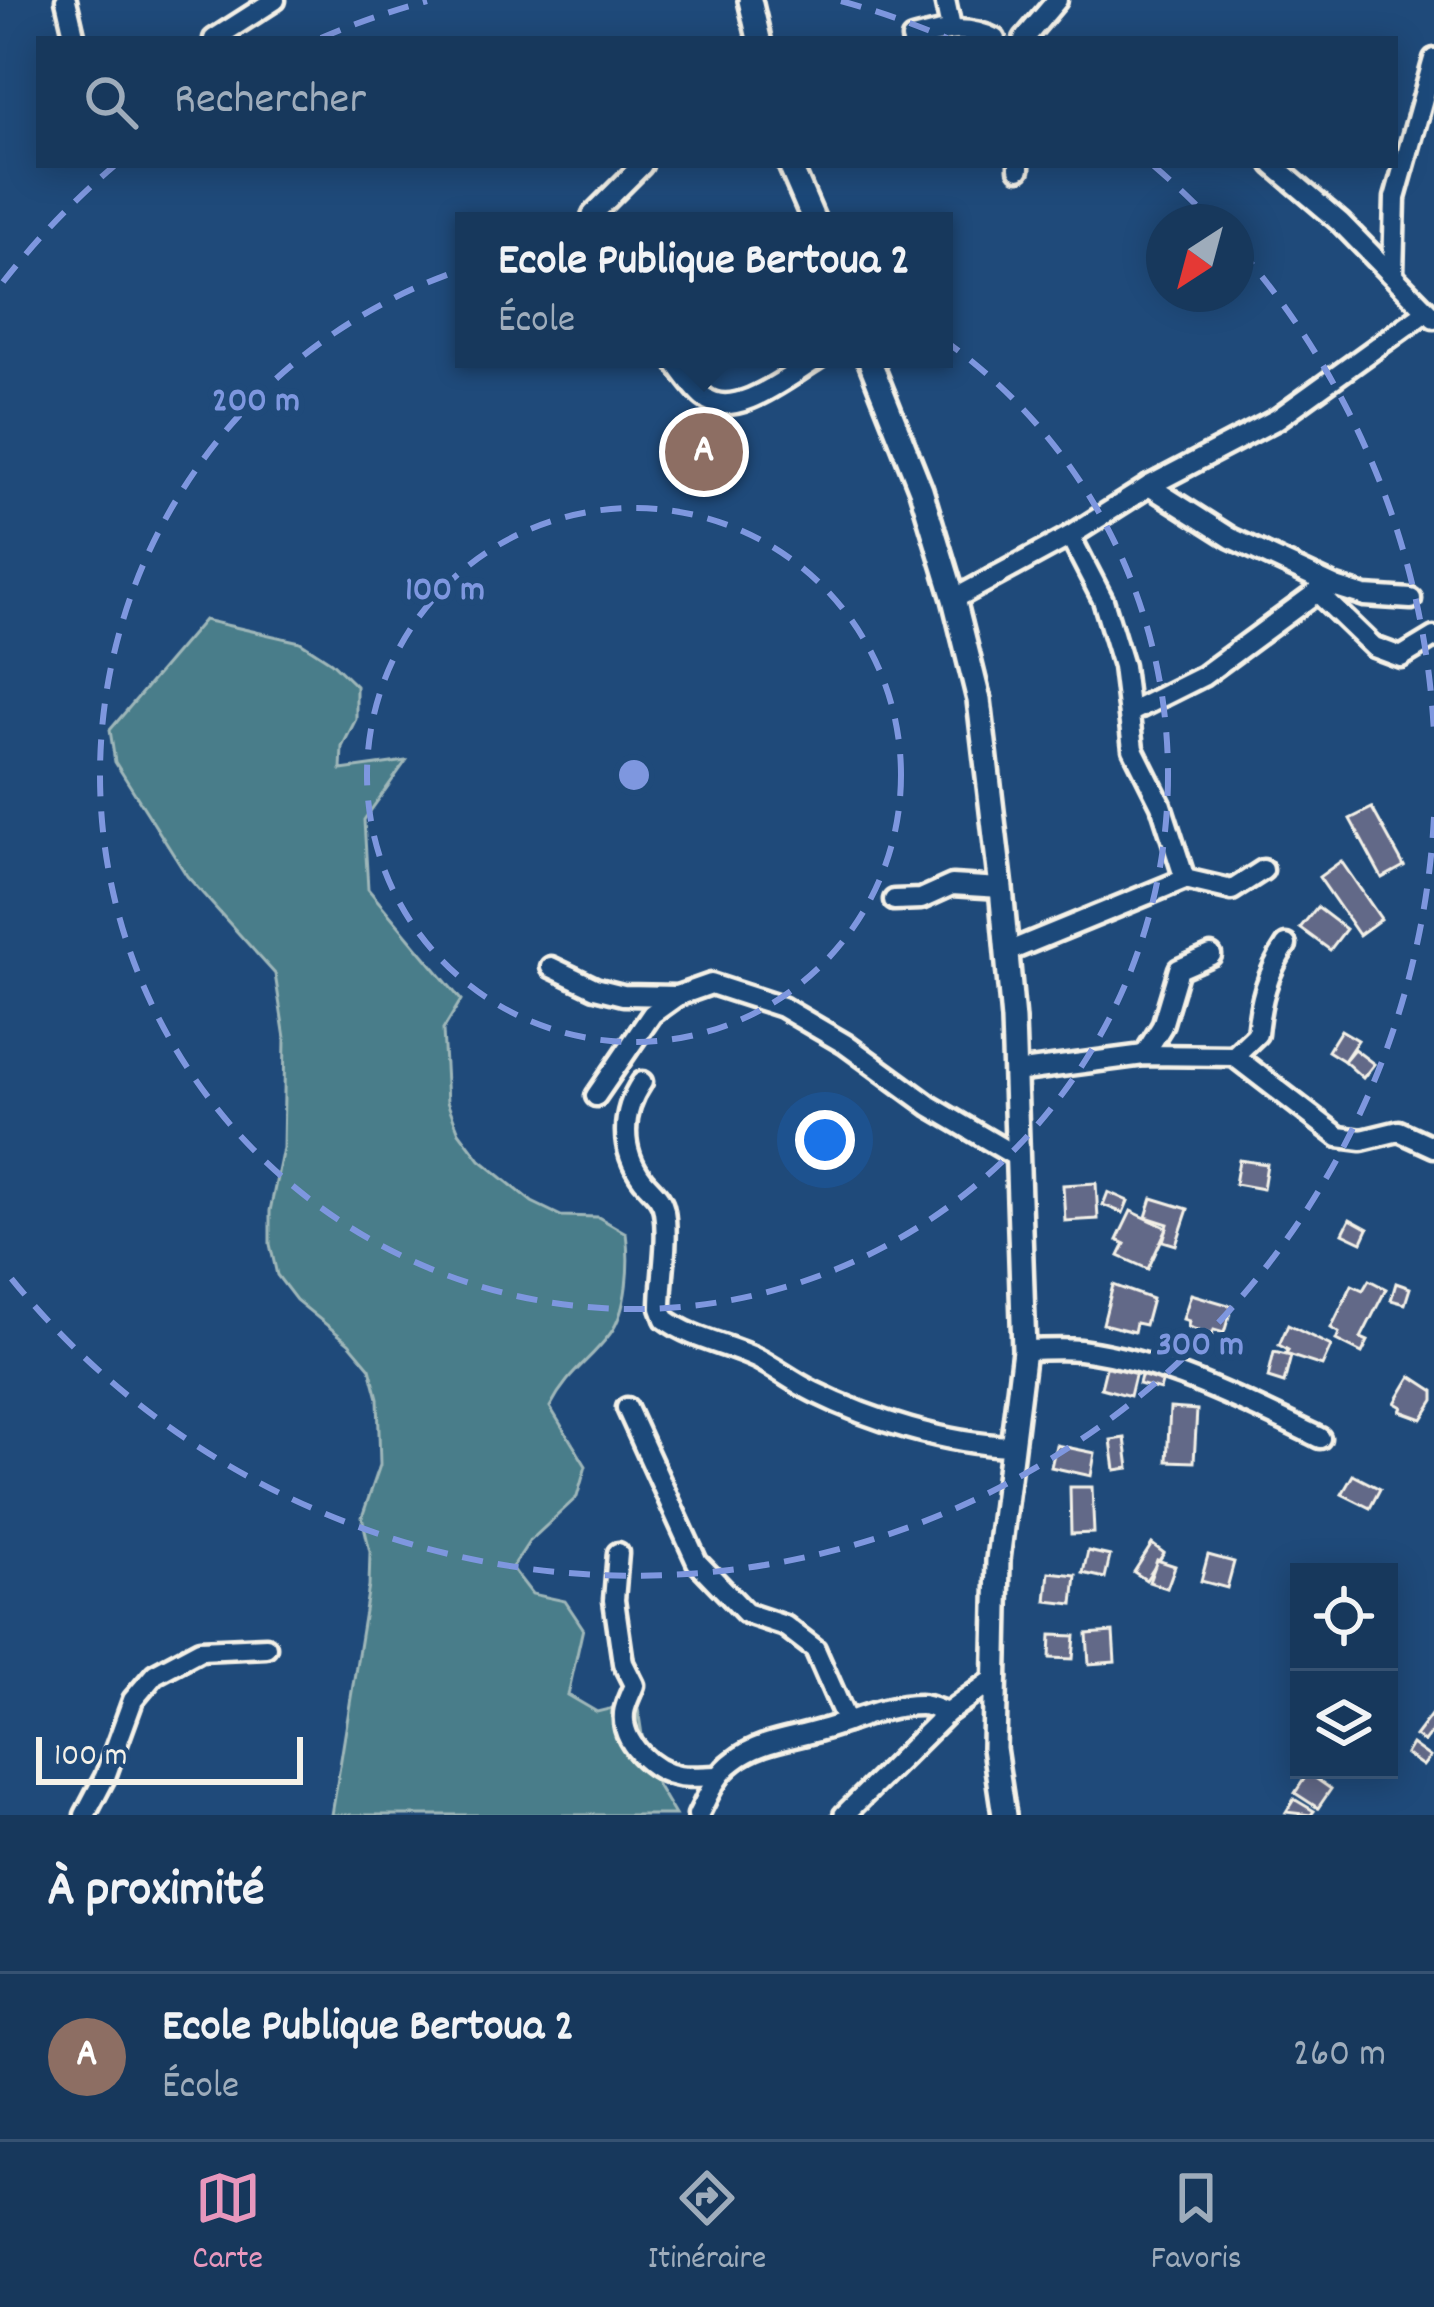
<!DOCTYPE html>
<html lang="fr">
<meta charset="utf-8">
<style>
body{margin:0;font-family:Dekko,sans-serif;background:#244365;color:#f1f3f6}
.controls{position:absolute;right:36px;bottom:36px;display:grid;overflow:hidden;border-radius:0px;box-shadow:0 6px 30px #0003}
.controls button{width:108px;height:108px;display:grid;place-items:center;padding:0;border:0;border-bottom:3px solid #365272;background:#17385c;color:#f1f3f6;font:60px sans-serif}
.compass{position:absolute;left:1146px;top:204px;width:108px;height:108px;border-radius:50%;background:#17385c;box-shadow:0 6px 30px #0003;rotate:216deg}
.scale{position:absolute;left:36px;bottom:30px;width:267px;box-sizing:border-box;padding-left:12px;border:6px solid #f4f1e8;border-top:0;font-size:33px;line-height:42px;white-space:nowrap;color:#f4f1e8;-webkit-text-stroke:9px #1f4a7a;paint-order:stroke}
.you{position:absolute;left:825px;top:1140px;width:42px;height:42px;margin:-30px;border:9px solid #fff;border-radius:50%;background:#1a73e8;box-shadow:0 0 0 18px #1a73e833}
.badge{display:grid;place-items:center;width:78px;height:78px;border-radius:50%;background:#e797bd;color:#fff;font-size:39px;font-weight:700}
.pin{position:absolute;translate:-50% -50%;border:6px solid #fff;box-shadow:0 3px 12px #0006}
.popup{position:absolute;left:455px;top:212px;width:498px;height:156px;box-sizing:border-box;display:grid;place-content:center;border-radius:0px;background:#17385c;filter:drop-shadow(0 3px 9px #0005);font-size:39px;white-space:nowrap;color:#9eacbb}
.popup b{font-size:45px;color:#f1f3f6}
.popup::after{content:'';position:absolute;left:50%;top:100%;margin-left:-24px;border:24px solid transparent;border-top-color:#17385c}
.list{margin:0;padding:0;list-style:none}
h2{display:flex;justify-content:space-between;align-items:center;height:156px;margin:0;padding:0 48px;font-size:51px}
h2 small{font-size:39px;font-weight:400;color:#9eacbb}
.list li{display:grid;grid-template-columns:78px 1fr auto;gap:36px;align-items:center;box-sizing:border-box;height:168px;padding:0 48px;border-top:3px solid #365272}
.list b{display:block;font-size:45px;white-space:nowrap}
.list p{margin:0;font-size:39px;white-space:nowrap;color:#9eacbb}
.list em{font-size:39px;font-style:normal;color:#9eacbb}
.icon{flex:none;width:66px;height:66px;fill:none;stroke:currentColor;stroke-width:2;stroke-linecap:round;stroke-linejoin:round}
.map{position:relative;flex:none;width:1434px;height:1815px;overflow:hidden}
.search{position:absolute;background:#17385c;box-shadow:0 6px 30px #0003;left:36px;right:36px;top:36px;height:132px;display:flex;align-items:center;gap:30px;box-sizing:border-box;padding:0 42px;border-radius:0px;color:#9eacbb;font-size:45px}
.sheet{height:324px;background:#17385c}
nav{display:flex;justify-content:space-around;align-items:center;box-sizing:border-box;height:168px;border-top:3px solid #365272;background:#17385c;font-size:33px;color:#9eacbb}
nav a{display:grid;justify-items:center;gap:6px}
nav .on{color:#e797bd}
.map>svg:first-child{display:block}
.green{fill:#4a7d8a;stroke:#9fb7b9;stroke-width:3}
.building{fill:#626988;stroke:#f4f1e8;stroke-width:3}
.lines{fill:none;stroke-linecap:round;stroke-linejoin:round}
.minor-casing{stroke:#f4f1e8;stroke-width:27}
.tertiary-casing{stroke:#f4f1e8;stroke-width:30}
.minor{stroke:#1f4a7a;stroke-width:18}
.tertiary{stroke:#1f4a7a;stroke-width:21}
.ring{fill:none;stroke:#7e97df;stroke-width:6;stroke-dasharray:21 15}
.centre{fill:#7e97df;stroke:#1f4a7a;stroke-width:6}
.ring-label{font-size:36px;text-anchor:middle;font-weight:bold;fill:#7e97df;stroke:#1f4a7a;stroke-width:12;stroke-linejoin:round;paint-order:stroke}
</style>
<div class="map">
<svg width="1434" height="1815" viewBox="0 0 1434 1815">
<rect width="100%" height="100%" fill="#1f4a7a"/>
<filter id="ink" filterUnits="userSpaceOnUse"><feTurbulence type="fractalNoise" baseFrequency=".00833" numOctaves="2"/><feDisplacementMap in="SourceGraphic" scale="24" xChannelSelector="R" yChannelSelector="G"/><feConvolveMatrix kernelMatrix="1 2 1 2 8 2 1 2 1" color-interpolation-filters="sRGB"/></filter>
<g filter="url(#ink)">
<path class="green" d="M204 620 300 642 331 662 356 686V719L342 747 341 770 406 761 364 820 368 889 461 1000 443 1030 447 1102 459 1132 480 1160 532 1202 561 1216 598 1217 626 1233C630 1261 628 1310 610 1334 589 1362 568 1372 550 1407L586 1466 577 1497 529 1542 512 1568 532 1594 565 1601 583 1628 568 1695 597 1712 637 1702 647 1768 675 1815H332L369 1586 370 1552 362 1517 380 1465 378 1398 370 1368 349 1343 296 1300 277 1275 270 1244V1211L283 1148 285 1038 275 974 187 876 115 762 110 730Z"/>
<g class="building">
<path d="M1372 808 1404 866 1382 878 1350 819Z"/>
<path d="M1341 861 1381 919 1359 935 1319 877Z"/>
<path d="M1317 907 1346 929 1330 950 1300 928Z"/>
<path d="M1341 1030 1358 1040 1344 1061 1328 1051Z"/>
<path d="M1354 1049 1374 1064 1363 1078 1344 1061Z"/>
<path d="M1239 1160 1267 1164 1263 1189 1235 1184Z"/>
<path d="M1096 1183 1098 1219 1065 1221 1063 1185Z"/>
<path d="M1108 1192 1128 1201 1123 1213 1103 1205Z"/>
<path d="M1152 1198 1188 1209 1176 1245 1163 1241 1168 1224 1146 1217Z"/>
<path d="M1131 1211 1167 1228 1148 1269 1119 1256 1125 1244 1117 1240Z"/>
<path d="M1350 1219 1368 1229 1362 1242 1343 1233Z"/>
<path d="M1369 1280 1386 1289 1361 1338 1368 1341 1362 1353 1336 1340 1339 1333 1331 1328 1352 1285 1363 1290Z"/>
<path d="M1396 1283 1410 1288 1405 1304 1391 1300Z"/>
<path d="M1113 1285 1152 1299 1145 1325 1136 1323 1134 1332 1103 1324Z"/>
<path d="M1191 1294 1232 1306 1224 1333 1214 1330 1212 1335 1188 1327 1189 1321 1183 1319Z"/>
<path d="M1288 1325 1331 1346 1322 1366 1285 1354 1288 1350 1279 1345Z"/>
<path d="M1110 1352 1139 1359 1130 1396 1101 1388Z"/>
<path d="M1274 1352 1291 1356 1284 1383 1268 1378Z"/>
<path d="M1145 1360 1167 1366 1160 1390 1139 1384Z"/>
<path d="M1411 1376 1434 1391V1400L1422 1419 1400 1411 1402 1407 1395 1403Z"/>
<path d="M1170 1408 1197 1410 1194 1462 1167 1461Z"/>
<path d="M1125 1438 1129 1468 1115 1470 1111 1440Z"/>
<path d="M1056 1445 1095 1453 1091 1476 1051 1467Z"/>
<path d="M1353 1475 1380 1489 1370 1508 1342 1494Z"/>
<path d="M1070 1487H1092L1094 1533 1071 1534Z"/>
<path d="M1152 1544 1164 1553 1146 1580 1134 1572Z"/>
<path d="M1088 1551 1110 1556 1105 1578 1083 1573Z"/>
<path d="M1208 1555 1234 1562 1227 1588 1201 1581Z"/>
<path d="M1157 1560 1175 1566 1167 1588 1149 1582Z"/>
<path d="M1049 1572 1076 1575 1073 1604 1046 1601Z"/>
<path d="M1113 1632 1115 1662 1089 1664 1087 1634Z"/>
<path d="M1051 1635 1075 1636 1073 1659 1050 1658Z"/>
<path d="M1434 1711V1729L1424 1742 1415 1736Z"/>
<path d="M1412 1744 1430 1757 1423 1766 1406 1754Z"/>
<path d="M1308 1773 1331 1789 1318 1808 1295 1793Z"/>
<path d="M1294 1799 1314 1811 1311 1815 1286 1812Z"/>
</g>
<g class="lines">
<g class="minor-casing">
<g id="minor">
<path d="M66 0 75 39"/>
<path d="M945 0 951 28"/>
<path d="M214 39 275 0"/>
<path d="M912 39C944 31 965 24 995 39"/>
<path d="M1024 39 1057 0"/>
<path d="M1273 165 1340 222 1434 318"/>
<path d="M1019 169V165"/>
<path d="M591 221 593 214 642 165"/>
<path d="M1393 275 1395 198 1434 59"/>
<path d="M673 359C682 371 692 387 704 397 734 422 790 375 817 359"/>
<path d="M1149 486 1231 538 1336 587 1365 596 1411 599"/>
<path d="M1070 536 1103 600 1123 666 1133 749 1161 805 1185 879"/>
<path d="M954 599 1070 536 1149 486 1277 419 1427 311"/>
<path d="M1129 713 1203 676 1317 592 1374 647 1401 657 1434 637"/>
<path d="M894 900 921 899 952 885 1001 888"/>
<path d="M1007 952 1185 879 1232 890 1263 870"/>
<path d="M551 967 595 988 623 995 677 996 711 984 782 1007 845 1044 930 1106 1017 1157"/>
<path d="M1144 1055 1162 1026 1179 969 1211 955"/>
<path d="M1234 1056 1257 1034C1260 1002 1267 973 1286 945"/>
<path d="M1015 1072 1144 1055 1234 1056 1339 1137 1362 1140 1399 1131 1434 1147"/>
<path d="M642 1082C621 1112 620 1150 643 1180 652 1191 662 1197 664 1211 669 1241 661 1277 661 1308L665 1319C693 1340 728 1344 758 1359 777 1369 795 1383 814 1392 873 1421 945 1443 1009 1446"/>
<path d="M596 1096 652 1014 677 996"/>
<path d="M1024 1350C1042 1350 1062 1348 1080 1350 1165 1361 1244 1401 1320 1438"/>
<path d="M627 1408 697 1562 746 1613 785 1626 815 1649 847 1722"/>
<path d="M618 1553 614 1600 623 1663 634 1685C631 1693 625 1704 624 1713 621 1743 652 1771 679 1776 691 1778 706 1776 719 1776"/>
<path d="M85 1815 105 1777 133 1700 155 1674 200 1650 266 1647"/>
<path d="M698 1815C708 1796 716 1774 734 1761 759 1741 792 1739 821 1730 854 1721 885 1705 920 1705 930 1705 938 1710 947 1713"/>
<path d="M844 1815 947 1713 997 1677"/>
</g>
</g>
<g class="tertiary-casing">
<g id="tertiary">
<path d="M750 0 759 39"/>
<path d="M790 165 814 221"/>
<path d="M869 359 921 490 954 599 979 700 1001 888 1013 1020 1024 1350 998 1560 994 1748 1004 1815"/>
</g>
</g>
<use href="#minor" class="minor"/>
<use href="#tertiary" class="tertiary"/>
</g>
</g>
<g class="ring">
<circle cx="634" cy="775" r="267"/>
<circle cx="634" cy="775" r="534"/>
<path d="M1434 817A801 801 0 0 1 3 1268M3 282A801 801 0 0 1 114 166M321 38A801 801 0 0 1 427 1M841 1A801 801 0 0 1 947 38M1154 166A801 801 0 0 1 1210 219M1239 249A801 801 0 0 1 1434 733"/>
</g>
<circle cx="634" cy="775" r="18" class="centre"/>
<g class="ring-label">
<text x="256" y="410">200 m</text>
<text x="445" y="599">100 m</text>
<text x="1200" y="1354">300 m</text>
</g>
</svg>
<div class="controls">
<button><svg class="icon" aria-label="locate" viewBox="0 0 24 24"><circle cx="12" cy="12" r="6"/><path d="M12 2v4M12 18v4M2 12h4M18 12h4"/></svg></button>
<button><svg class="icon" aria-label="layers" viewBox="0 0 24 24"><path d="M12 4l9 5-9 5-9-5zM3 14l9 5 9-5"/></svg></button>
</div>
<svg class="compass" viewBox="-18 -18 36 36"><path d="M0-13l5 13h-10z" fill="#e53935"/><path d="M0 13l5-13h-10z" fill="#9eacbb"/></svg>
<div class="scale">100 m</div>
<div class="you"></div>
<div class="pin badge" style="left:704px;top:452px;background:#8d6e63">A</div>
<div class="popup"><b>Ecole Publique Bertoua 2</b>École</div>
<div class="search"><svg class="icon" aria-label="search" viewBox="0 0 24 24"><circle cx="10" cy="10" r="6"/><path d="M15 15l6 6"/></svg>Rechercher</div>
</div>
<section class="sheet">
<h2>À proximité<small></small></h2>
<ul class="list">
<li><span class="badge" style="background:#8d6e63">A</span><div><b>Ecole Publique Bertoua 2</b><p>École</p></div><em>260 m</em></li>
</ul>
</section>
<nav>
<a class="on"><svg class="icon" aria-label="map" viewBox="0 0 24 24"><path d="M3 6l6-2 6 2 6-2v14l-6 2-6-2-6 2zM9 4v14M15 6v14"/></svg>Carte</a>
<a><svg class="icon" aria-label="directions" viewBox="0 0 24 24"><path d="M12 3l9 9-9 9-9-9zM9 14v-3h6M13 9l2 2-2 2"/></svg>Itinéraire</a>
<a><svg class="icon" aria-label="saved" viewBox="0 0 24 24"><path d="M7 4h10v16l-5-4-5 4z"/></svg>Favoris</a>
</nav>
